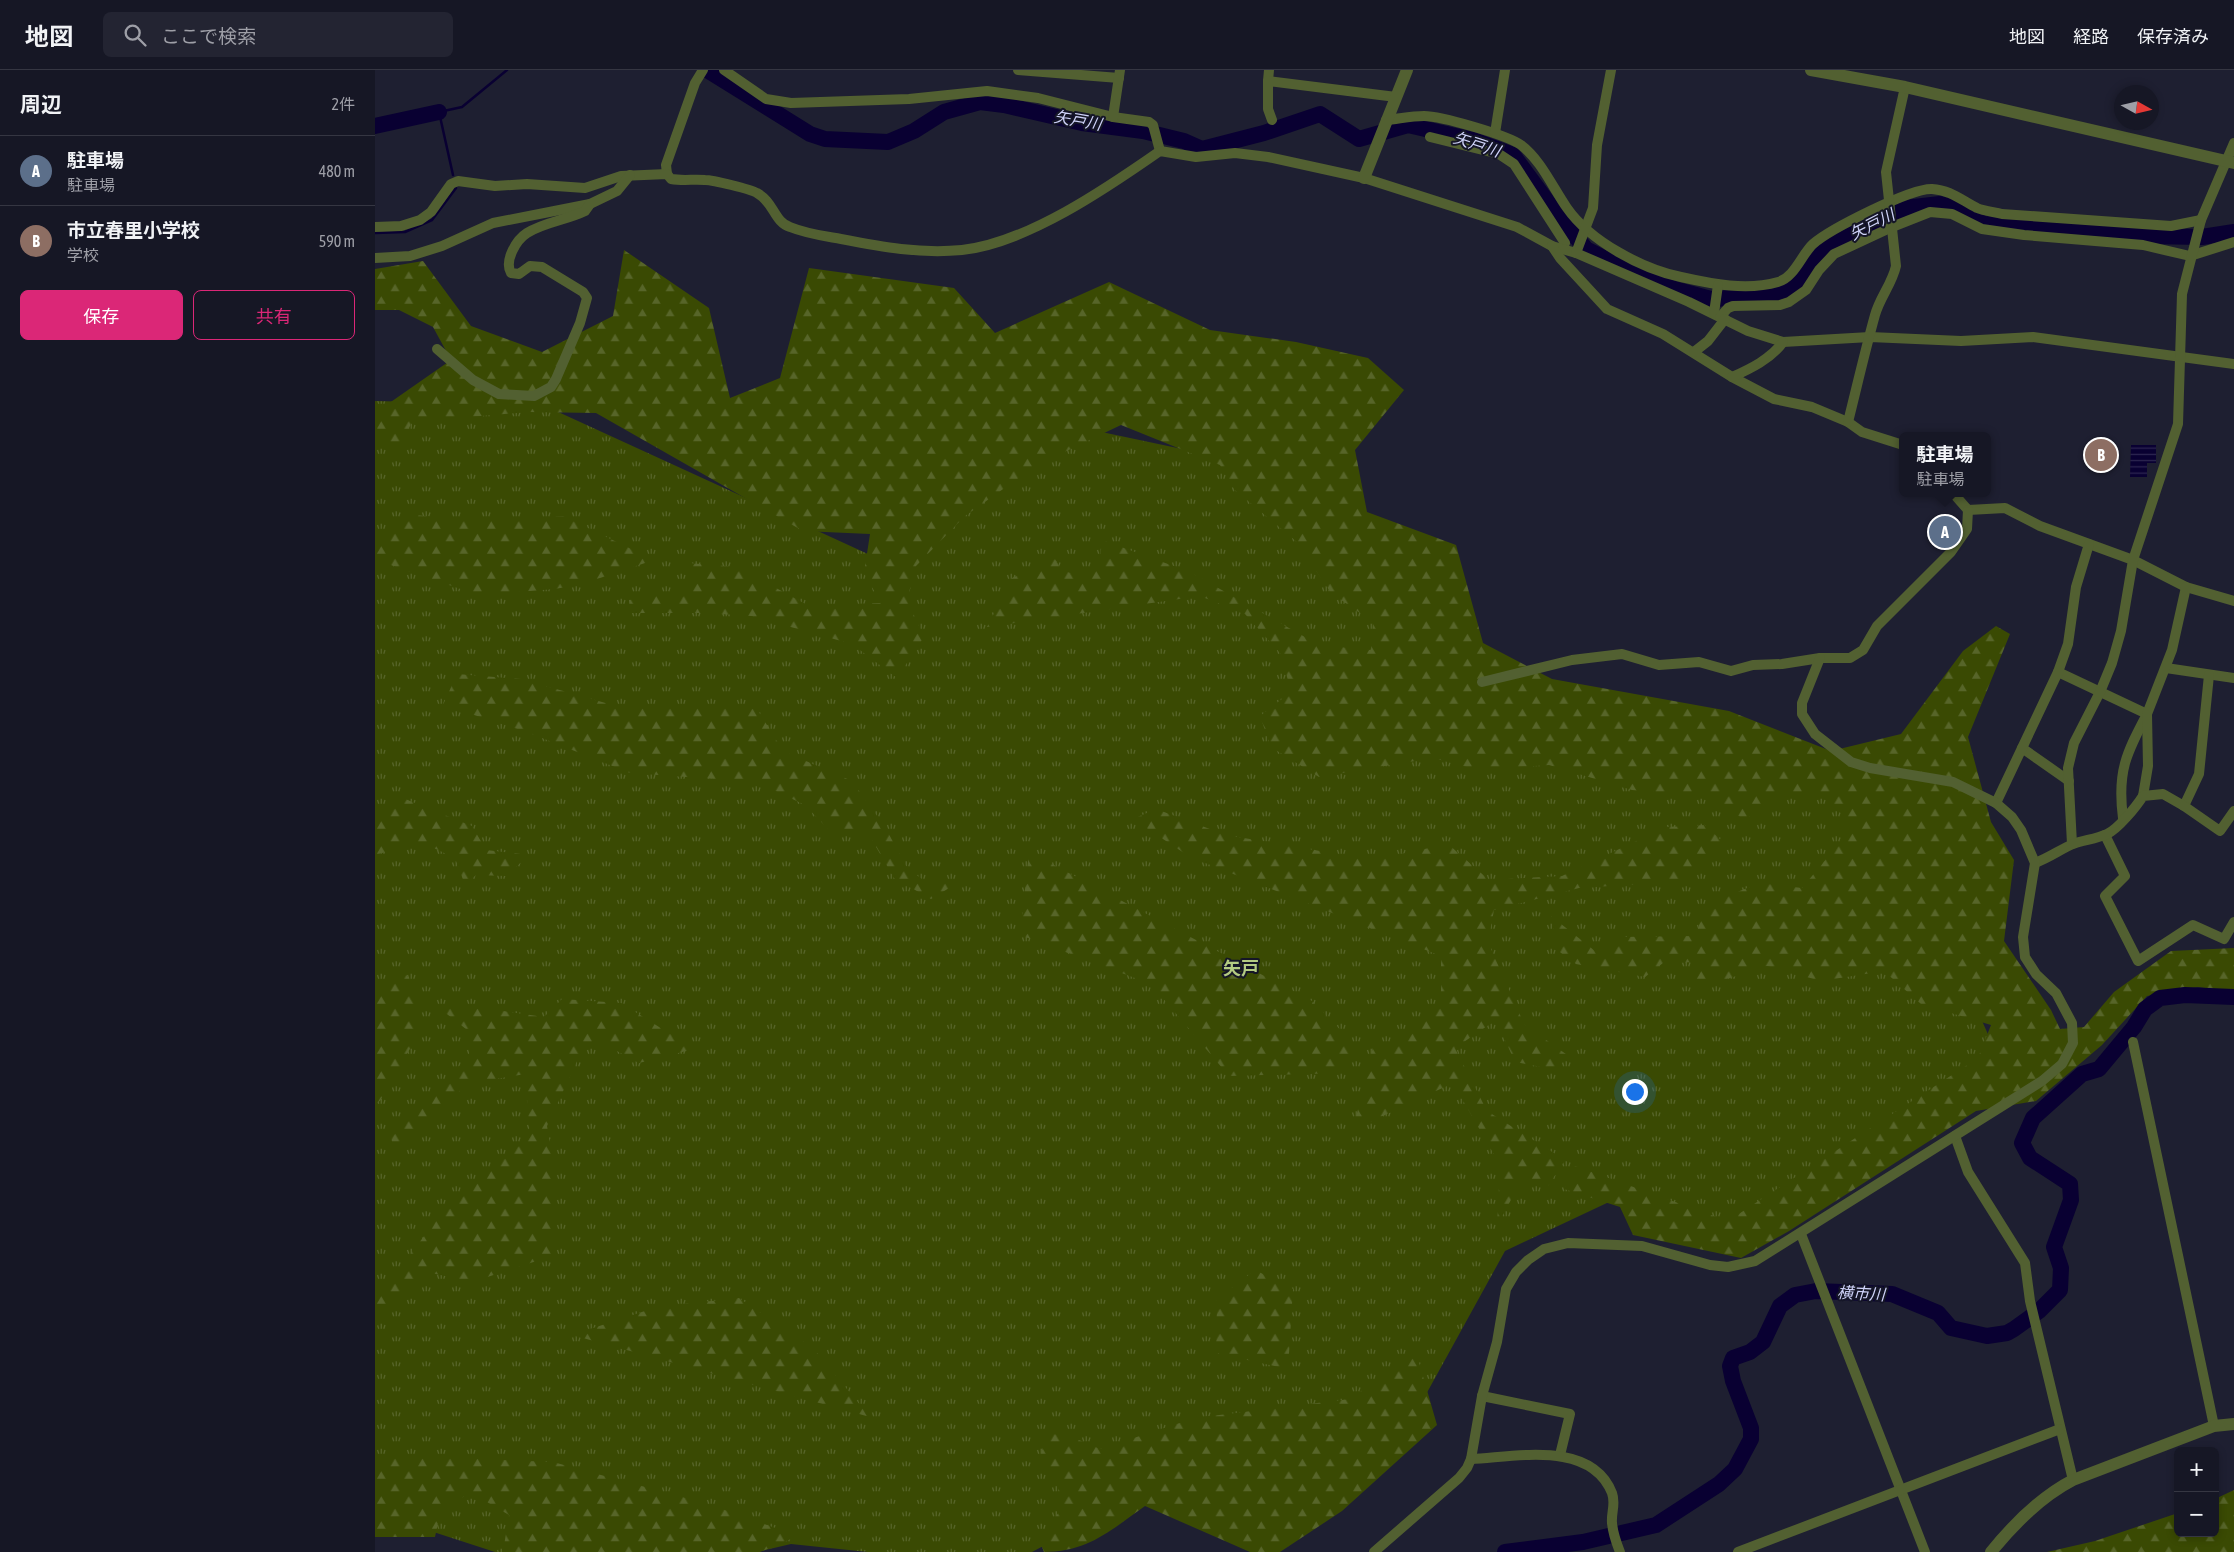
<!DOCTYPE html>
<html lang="ja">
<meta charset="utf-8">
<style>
body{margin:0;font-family:"Asap Condensed","Noto Sans JP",sans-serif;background:#232432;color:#f1f3f6}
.controls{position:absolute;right:15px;bottom:15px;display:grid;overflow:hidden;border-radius:8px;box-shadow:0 2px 8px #0003}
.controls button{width:45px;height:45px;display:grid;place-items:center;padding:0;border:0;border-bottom:1px solid #353642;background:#161725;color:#f1f3f6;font:25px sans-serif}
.compass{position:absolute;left:1739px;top:15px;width:45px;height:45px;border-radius:50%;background:#161725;box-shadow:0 2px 8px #0003;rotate:98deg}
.you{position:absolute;left:1259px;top:1021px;width:18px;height:18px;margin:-12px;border:4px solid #fff;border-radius:50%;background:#1a73e8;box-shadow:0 0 0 8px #1a73e833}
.badge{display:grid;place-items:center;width:32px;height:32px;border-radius:50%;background:#db2777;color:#fff;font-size:16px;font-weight:700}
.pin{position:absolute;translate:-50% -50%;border:2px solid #fff;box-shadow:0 1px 5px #0006}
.popup{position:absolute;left:1524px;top:362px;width:92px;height:65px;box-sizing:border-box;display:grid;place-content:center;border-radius:8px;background:#161725;filter:drop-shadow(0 1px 4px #0005);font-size:16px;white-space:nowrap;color:#9e9fa7}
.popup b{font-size:19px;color:#f1f3f6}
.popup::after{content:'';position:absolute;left:50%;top:100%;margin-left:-10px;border:10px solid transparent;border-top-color:#161725}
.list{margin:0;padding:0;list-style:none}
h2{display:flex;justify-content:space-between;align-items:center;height:65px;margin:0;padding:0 20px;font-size:21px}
h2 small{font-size:16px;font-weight:400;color:#9e9fa7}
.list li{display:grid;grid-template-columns:32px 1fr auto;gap:15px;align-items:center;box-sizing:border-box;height:70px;padding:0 20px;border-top:1px solid #353642}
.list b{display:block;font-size:19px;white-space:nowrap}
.list p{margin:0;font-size:16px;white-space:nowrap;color:#9e9fa7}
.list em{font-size:16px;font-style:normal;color:#9e9fa7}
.actions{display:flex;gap:10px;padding:15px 20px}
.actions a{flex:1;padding:11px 0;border:1px solid #db2777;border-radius:8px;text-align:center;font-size:18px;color:#db2777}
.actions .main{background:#db2777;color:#fff}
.icon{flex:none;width:28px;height:28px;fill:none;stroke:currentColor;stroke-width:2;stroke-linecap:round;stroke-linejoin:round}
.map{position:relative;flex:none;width:1859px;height:1482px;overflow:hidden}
header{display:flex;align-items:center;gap:30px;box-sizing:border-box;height:70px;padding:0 25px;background:#161725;border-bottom:1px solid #353642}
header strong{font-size:24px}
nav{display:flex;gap:28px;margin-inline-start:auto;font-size:18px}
.search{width:350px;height:45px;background:#232432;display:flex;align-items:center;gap:12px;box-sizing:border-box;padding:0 18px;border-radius:8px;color:#9e9fa7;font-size:19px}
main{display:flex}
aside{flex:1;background:#161725}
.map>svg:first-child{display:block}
.grass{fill:url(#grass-tufts)}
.forest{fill:url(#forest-firs)}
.water{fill:url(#water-rules)}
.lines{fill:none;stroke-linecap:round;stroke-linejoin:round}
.stream{stroke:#090032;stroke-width:2.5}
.river{stroke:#090032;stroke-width:16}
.minor{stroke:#526031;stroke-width:10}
.tertiary{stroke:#526031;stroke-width:12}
.labels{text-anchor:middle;stroke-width:4;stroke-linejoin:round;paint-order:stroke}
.water-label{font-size:16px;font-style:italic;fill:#cfd3f9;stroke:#151627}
.quarter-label{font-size:18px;font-weight:bold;fill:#b4cb82;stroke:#151627}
</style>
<header>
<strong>地図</strong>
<div class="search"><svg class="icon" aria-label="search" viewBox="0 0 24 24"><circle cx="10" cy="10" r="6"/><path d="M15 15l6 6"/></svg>ここで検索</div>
<nav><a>地図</a><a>経路</a><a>保存済み</a></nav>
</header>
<main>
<aside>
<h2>周辺<small>2件</small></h2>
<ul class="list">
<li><span class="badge" style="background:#5c6f8a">A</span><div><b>駐車場</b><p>駐車場</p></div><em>480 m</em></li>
<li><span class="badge" style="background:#8d6e63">B</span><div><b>市立春里小学校</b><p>学校</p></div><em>590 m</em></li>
</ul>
<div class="actions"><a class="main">保存</a><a>共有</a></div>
</aside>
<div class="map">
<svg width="1859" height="1482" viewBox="0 0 1859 1482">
<defs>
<pattern id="grass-tufts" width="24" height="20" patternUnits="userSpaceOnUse" patternTransform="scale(1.25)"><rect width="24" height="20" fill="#3a4a03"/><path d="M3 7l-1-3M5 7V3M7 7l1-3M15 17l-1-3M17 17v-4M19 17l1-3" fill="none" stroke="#576529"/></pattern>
<pattern id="forest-firs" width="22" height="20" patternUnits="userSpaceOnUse" patternTransform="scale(1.25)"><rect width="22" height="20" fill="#3a4a03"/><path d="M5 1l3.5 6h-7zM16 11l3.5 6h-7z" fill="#576529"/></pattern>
<pattern id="water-rules" width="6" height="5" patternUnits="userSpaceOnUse" patternTransform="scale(1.25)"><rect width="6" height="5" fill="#090032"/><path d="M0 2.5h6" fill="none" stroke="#2d2651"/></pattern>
</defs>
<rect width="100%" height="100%" fill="#1e1f31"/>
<path class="grass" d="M0 331 168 335 506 490 684 353 897 398 1030 566 1512 736 1623 987 1354 1160 1251 1124 1130 1181 1049 1328 835 1387 657 1482H493L416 1474 382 1482H120L0 1443Z"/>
<g class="forest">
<path d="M249 180 334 238 355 328 405 308 434 198 579 218 620 263 734 212 835 260 921 272 993 288 1029 320 980 380 992 442 1081 475 1108 573 1177 609 1354 641 1456 681 1526 664 1588 581 1621 556 1635 564 1593 667 1616 752 1639 790 1629 871 1676 940 1685 959 1709 957 1739 922 1796 881 1859 878V922L1823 917 1772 926 1727 975 1661 1031 1601 1041 1414 1161 1366 1188 1258 1165 1245 1137 1189 1119 1200 1096 1353 1151 1603 988 1616 955 1546 934 1509 901 1446 911 1392 896 1318 920 1323 892 1288 893 1270 907 1201 894 1182 880 1176 846 1220 881 1244 867 1324 866V837L1385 813 1427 818 1467 770 1471 748 1450 727 1410 724 1369 750 1339 727 1257 720 1174 695 1103 700 1058 688 944 707 896 677 885 646 916 622 906 584 870 544 825 526 612 557 637 508 680 489 688 501 715 507 725 490 727 470 815 502 944 575 996 580 998 552 956 523 922 472 860 420 845 395 746 355 662 395 590 446 541 496 532 530 549 567 522 608 477 574 376 546 329 543H255L254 530 317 521 313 493 363 497 434 536 506 533 489 503 495 464 428 461 221 343 154 342 37 352 22 382 0 356V343L76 290 58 257 24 240H0V199L48 191 96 256 167 282 238 246Z"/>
<path d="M33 444 99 452 188 446 279 490 207 514 180 519 103 525 7 492 0 498V471Z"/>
<path d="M82 604 146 609 234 634 382 639 408 681 477 711 510 757 531 796 549 811 589 809 556 829 519 808 493 763 456 762 430 735 382 712 255 703 152 662 68 635Z"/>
<path d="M30 729 97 756 111 780 154 785 131 806 101 805 90 815 80 788 46 772 0 785V738Z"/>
<path d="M781 739 851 765 998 790 1073 774 1114 810 1187 806 1291 757 1330 755 1346 770 1312 811 1204 818 1119 840 1113 872 1149 954 1195 987 1178 999 1140 992 1121 950 1080 978 1112 1041 1190 1090 1173 1116 1146 1111 1122 1156 1125 1095 1078 1013 978 1060 998 977 1032 969 1066 933V886L815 787 758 749Z"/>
<path d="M654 782 937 931 983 978 966 1003 854 1006 776 914 645 865Z"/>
<path d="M30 903 45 925 40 970 5 1031 0 1033V926Z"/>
<path d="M187 929 246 933 319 979 264 993 220 969 203 989 172 1056 178 1091 180 1185 97 1212 52 1202 13 1235 0 1260V1231L78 1128 155 1067 150 1004 92 1014 20 1082 16 1068 94 986 96 963 63 937 115 939 169 947Z"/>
<path d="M880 1200 918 1219 913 1299 841 1283 842 1229Z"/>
<path d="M364 1228 438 1278 495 1347 197 1265 282 1237Z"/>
<path d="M1041 1282 1062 1355 967 1441 905 1482H875L770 1436C736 1460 713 1482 669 1482L664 1470 684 1442V1410L662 1398 672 1363 697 1367 725 1379 820 1348 975 1329Z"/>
<path d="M0 1385 178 1392 333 1434 423 1466 385 1482H128L134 1445 95 1422 65 1444 60 1467H0Z"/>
<path d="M1859 1420V1482H1672L1720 1471 1803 1443V1463H1840V1429Z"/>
</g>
<path class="water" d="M1756 375H1781V393H1772V407H1755Z"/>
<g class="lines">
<g class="stream">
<path d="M78 105 64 42 87 37 132 0"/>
<path d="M0 163 30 162 57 150 81 118"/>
</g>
<g class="river">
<path d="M332 0 435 64 450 69 513 72 539 61 569 42 605 32 629 35 707 53 768 61 809 71 827 79 889 63 945 44 984 69 1033 55 1098 70 1138 85 1183 146 1211 179 1258 203 1299 219 1336 229 1397 226 1417 219 1446 180 1530 138 1565 134 1584 140 1609 154 1772 166 1827 167 1859 162"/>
<path d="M0 56 64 42"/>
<path d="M1130 1482 1208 1472 1281 1455 1344 1414 1360 1399 1376 1369V1358L1358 1311 1355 1296 1358 1288 1375 1282 1388 1272 1405 1236 1420 1225 1441 1221 1517 1224 1563 1243 1576 1258 1612 1266 1632 1263 1639 1259 1664 1241 1685 1220 1686 1198 1679 1177 1696 1130 1695 1114 1655 1088 1647 1073 1658 1048 1707 1004 1724 999 1759 957 1770 939 1785 928 1810 925 1859 927"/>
</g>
<g class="minor">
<path d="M349 0 391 29 416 33 534 29 612 21 663 28 738 47 774 52 778 55 785 81"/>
<path d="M643 0 744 8"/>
<path d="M893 11 894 0"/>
<path d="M738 47 745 0"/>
<path d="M897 50 893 39V11L1021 27"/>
<path d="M1011 50C1023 49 1036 46 1049 46 1066 46 1132 65 1146 75 1166 90 1178 118 1192 138 1215 171 1267 199 1306 207 1337 214 1372 221 1403 212 1419 208 1427 184 1438 174 1455 159 1536 118 1557 119 1576 120 1586 130 1602 138 1609 141 1619 142 1627 144L1796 156 1826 150"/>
<path d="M1120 63 1130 0"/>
<path d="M1055 67 1124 84 1139 94 1190 173 1188 178"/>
<path d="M292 104 291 95 320 13 328 0"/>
<path d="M0 157 26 156 45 150 56 142 76 114 83 111 120 116 152 114 210 118 246 106 292 104 296 109C308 111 319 109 330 110 338 110 375 119 382 123 399 132 399 152 415 157 432 164 449 166 466 169 507 177 545 184 587 180 652 173 732 118 785 81L821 87 860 83 893 87 989 108 1142 157 1177 176 1201 183 1314 232 1373 261 1408 272 1495 267 1586 271 1658 267 1859 294"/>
<path d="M1177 176 1185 188 1232 239 1288 264 1357 307 1399 329 1437 337 1473 352 1487 362 1528 375"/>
<path d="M1201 183 1218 138 1222 75 1236 0"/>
<path d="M0 188 35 186 67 176 118 153 215 134"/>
<path d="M1339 243 1343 215"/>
<path d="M1345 247 1353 238 1358 236 1405 235 1414 232 1431 220 1444 200 1459 184 1517 157 1555 142 1577 144 1607 159 1649 165 1768 175 1815 186 1859 172"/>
<path d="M62 279 98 310 124 324 159 326 176 317 181 309 205 253 212 228 208 222 167 197 155 196 144 204 136 203C129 191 141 170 152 163 169 152 192 150 210 141L215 134 242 121 255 105"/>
<path d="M1319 282 1333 271 1350 249"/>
<path d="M1357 307C1375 299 1396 289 1408 272"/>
<path d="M1473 352C1482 316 1490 281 1500 245 1505 227 1517 214 1521 196L1511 102 1530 17"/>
<path d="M1578 423 1593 440 1630 438 1665 456 1758 490 1811 517 1859 531"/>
<path d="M1791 598 1859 608"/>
<path d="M1683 602 1772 644C1751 684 1742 702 1748 748"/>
<path d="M1107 612 1197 590 1247 584 1284 595 1324 592 1356 601 1378 595 1407 594 1445 588H1475L1488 580 1502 556 1576 482 1592 459 1593 440"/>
<path d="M1647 678 1694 711"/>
<path d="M1768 726 1773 696 1772 644 1797 580 1811 517"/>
<path d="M1621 733 1683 602 1693 574 1701 517 1714 474"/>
<path d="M1809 736 1824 704 1834 605"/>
<path d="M1730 765 1750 806 1730 826 1763 891 1818 855 1849 869 1859 852"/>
<path d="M1697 774 1693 698 1699 673 1725 622 1737 593 1746 561 1758 490 1803 354 1807 224 1826 150 1859 73"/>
<path d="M1660 793C1674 788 1686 779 1698 774 1709 770 1721 769 1732 764 1743 759 1761 737 1768 726L1788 724 1809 736 1845 761 1859 741"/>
<path d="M1758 972 1839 1356"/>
<path d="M1580 1066 1593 1102 1650 1193 1655 1231 1698 1410"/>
<path d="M1426 1164 1550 1482"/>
<path d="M1107 1326 1195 1344 1185 1385"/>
<path d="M1096 1389C1141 1387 1216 1370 1237 1423 1241 1434 1236 1442 1237 1453 1238 1464 1241 1472 1245 1482"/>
<path d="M999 1482 1084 1408 1092 1398 1096 1389 1107 1326 1122 1272 1131 1219 1141 1202 1153 1190 1169 1179 1193 1173 1267 1176 1335 1195 1353 1197 1380 1191 1667 1011 1687 994 1698 973 1697 953 1681 923 1661 904 1650 887 1648 867 1660 793 1646 760 1637 747 1621 733 1578 712 1495 698 1476 692 1440 664 1427 644V633L1445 588"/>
<path d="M1363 1482 1685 1359"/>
</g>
<g class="tertiary">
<path d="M1436 0 1530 17 1859 93"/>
<path d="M989 108 1032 0"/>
<path d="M1616 1482C1638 1455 1667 1426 1698 1410L1839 1356 1859 1354"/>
</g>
</g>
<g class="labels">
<g class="water-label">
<text transform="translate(703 50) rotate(10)" y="6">矢戸川</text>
<text transform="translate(1102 74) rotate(18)" y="6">矢戸川</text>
<text transform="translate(1497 154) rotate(-27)" y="6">矢戸川</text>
<text transform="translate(1486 1223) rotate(3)" y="6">横市川</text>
</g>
<g class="quarter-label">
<text x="866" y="905">矢戸</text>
</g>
</g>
</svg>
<div class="controls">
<button>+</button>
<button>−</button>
</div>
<svg class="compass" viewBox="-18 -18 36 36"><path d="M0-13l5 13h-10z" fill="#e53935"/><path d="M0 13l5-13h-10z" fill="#9e9fa7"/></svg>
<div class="you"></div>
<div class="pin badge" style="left:1570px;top:462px;background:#5c6f8a">A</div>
<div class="popup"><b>駐車場</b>駐車場</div>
<div class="pin badge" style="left:1726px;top:385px;background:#8d6e63">B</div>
</div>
</main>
